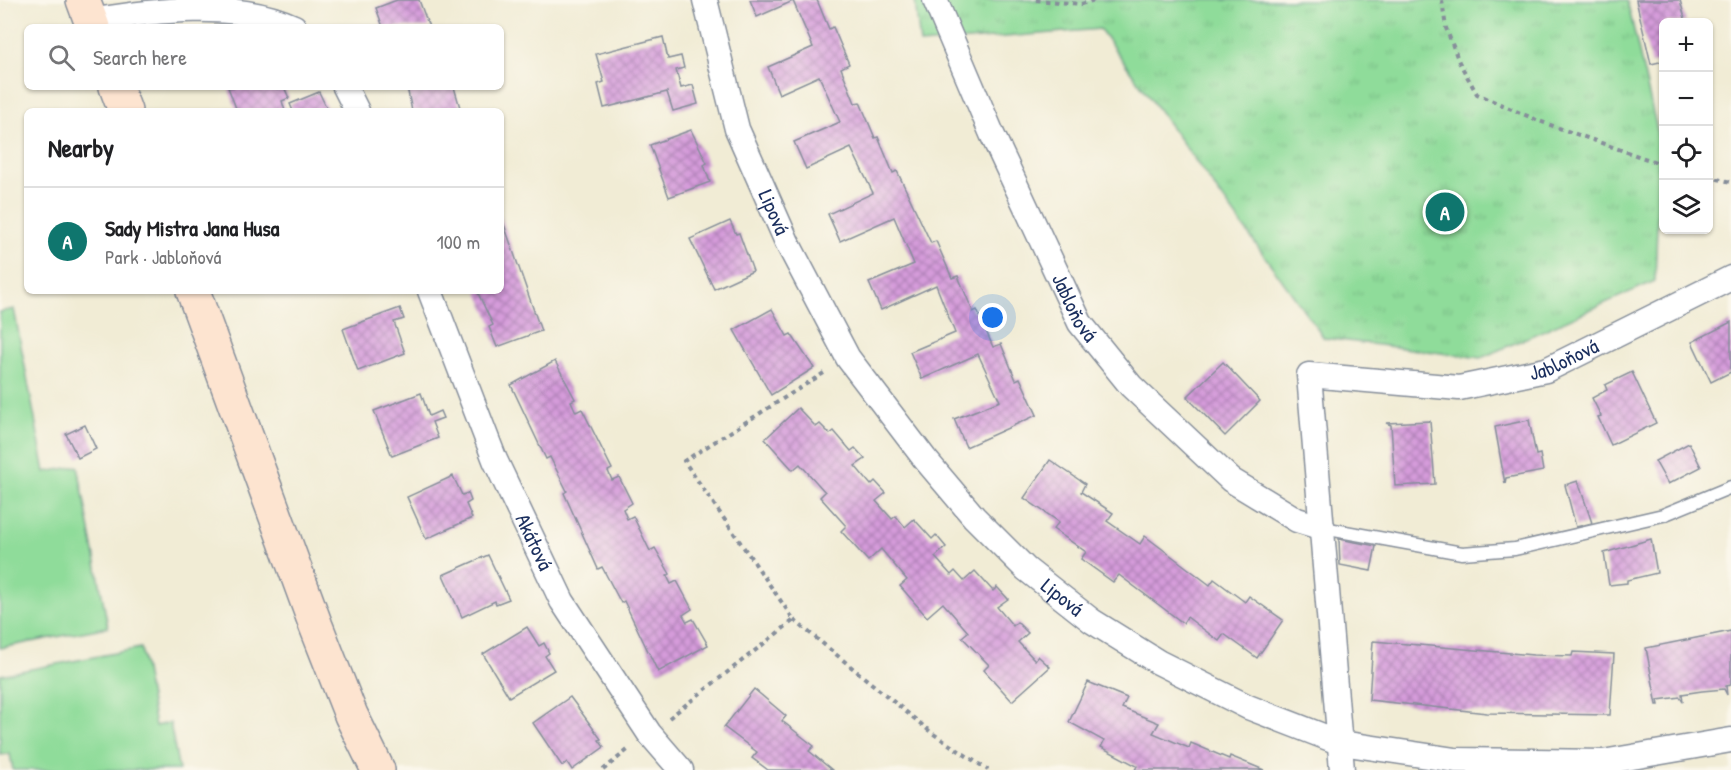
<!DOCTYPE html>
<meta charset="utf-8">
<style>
body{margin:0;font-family:"Patrick Hand",sans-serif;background:#f6f6f6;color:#202124}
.controls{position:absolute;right:18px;top:18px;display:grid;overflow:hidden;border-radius:9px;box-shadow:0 2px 4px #0004}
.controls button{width:54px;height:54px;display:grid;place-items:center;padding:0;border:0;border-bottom:2px solid #e0e0e0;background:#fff;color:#202124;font:30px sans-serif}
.you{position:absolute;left:993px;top:318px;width:21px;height:21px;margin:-15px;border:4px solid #fff;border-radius:50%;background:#1a73e8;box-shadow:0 0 0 9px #1a73e833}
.badge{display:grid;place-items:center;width:39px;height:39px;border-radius:50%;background:#0f766e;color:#fff;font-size:20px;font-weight:700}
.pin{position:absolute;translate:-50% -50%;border:3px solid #fff;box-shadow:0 2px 6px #0006}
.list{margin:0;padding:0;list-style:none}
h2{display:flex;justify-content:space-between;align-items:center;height:78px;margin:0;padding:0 24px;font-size:26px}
h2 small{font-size:20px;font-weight:400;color:#757577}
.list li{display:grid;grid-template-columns:39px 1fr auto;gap:18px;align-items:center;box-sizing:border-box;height:108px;padding:0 24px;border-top:2px solid #e0e0e0}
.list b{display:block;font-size:22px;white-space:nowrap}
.list p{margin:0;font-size:20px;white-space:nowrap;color:#757577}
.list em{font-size:20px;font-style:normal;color:#757577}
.icon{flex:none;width:33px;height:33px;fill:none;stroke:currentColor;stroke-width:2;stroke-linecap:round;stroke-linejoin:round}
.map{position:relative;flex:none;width:1731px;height:770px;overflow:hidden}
.search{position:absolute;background:#fff;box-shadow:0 2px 4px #0004;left:24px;top:24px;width:480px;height:66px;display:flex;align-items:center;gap:15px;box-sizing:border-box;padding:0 21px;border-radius:9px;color:#757577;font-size:22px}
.panel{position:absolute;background:#fff;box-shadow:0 2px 4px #0004;left:24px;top:108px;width:480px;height:186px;border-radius:9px}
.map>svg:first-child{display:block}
.park{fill:url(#park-tufts);stroke:#55867c;stroke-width:1.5}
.pitch{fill:#8fdc9a;stroke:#55867c;stroke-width:1.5}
.building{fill:url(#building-cross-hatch)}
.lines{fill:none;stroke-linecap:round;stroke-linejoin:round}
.lane-casing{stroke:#868e9a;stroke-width:15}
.street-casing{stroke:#868e9a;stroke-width:27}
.secondary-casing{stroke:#868e9a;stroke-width:36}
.path{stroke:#868e9a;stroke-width:4;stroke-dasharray:4.5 4.5;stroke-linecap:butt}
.lane{stroke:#fff;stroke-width:12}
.street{stroke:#fff;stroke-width:24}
.secondary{stroke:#fde4d0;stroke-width:33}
.labels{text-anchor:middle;stroke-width:4.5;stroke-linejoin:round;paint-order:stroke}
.street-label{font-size:21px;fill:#1b2f5e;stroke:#fbf7ec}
</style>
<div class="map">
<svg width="1731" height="770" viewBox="0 0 1731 770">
<defs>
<pattern id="park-tufts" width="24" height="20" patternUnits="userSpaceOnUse" patternTransform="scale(1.5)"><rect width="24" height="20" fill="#8fdc9a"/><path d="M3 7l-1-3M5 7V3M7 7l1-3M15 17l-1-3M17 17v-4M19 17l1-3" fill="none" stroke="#7bbd87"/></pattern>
<pattern id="building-cross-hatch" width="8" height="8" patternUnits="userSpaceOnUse" patternTransform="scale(1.5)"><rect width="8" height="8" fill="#d59bda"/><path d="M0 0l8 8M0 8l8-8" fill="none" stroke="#ac7fb4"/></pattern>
</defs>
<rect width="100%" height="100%" fill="#fbf7ec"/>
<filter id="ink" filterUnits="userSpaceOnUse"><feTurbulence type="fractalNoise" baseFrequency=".0167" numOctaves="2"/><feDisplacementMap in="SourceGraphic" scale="12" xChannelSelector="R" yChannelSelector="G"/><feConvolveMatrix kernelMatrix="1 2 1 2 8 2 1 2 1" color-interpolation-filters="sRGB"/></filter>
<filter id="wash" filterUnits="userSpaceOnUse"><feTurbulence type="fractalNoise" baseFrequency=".008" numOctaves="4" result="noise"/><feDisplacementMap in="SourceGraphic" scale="24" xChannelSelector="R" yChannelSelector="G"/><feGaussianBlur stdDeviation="1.35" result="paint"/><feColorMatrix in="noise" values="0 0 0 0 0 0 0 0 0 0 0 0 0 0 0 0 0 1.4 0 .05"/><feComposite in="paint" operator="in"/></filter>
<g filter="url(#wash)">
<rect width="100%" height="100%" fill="#f1ecd5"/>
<path class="park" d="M915 0H1627L1660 143 1655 281 1481 358 1324 338 1100 29 920 44Z"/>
<g class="pitch">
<path d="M14 309 45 472 78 466 108 627 0 648V312Z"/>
<path d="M141 648 155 726 170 723 179 770H13L10 754 0 755V675Z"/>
</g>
<g id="blocks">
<g class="building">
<path d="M397 0H419L429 27H383L376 8Z"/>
<path d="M750 0H817L829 29 833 27 849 64 841 68 855 103 860 102 875 138 878 137 893 173 897 171 931 243 936 241 952 278 958 276 973 312 977 310 993 347 1001 344 1016 380 1020 378 1037 415 966 447 954 419 1000 401 978 354 922 379 910 352 955 333 936 285 881 310 869 283 914 264 894 217 840 241 828 214 873 193 851 148 806 169 794 142 840 122 819 76 779 94 768 67 813 47 793 1 757 17Z"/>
<path d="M1636 0H1680L1686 22H1664V61L1651 64Z"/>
<path d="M663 37 668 59 681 56 684 68 676 70 681 88 693 85 698 104 673 111 667 92 604 108 598 84 604 82 596 54Z"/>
<path d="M228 87H276L277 89 284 87 289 98 282 101 285 111H237Z"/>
<path d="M407 87H454L461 111H412Z"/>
<path d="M319 92 328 111H293L290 104Z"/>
<path d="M691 130 707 163 704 165 710 182 669 197 650 145Z"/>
<path d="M501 216 541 331 497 347 489 327 493 325 477 291H501Z"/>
<path d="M730 221 736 234 739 233 753 271 714 289 690 239Z"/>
<path d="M400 308 404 319 394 322 405 353 358 371 343 329Z"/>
<path d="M772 309 787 336 791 334 814 368 771 395 734 330Z"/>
<path d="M1731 322V372L1711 382 1692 342Z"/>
<path d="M555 361 575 399 571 401 576 412 582 409 612 469 608 471 612 480 619 477 632 503 623 509 627 519 633 516 650 551 655 548 670 574 667 576 671 584 677 581 692 609 683 615 687 622 693 619 708 645 658 672 624 601 621 603 602 567 598 569 564 493 567 491 550 457 546 459 511 385Z"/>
<path d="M1223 362 1260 401 1225 436 1187 397Z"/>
<path d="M1632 372 1656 423 1611 445 1598 417 1601 416 1592 398 1607 390 1605 385Z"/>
<path d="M421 393 429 416 440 411 443 418 432 422 438 438 392 456 374 411Z"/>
<path d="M798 408 816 427 820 424 830 434 834 431 851 451 855 448 865 459 855 466 871 485 875 481 886 493 876 501 892 519 896 516 905 527 914 519 932 539 936 535 946 547 935 557 951 575 955 571 964 581 975 571 993 591 997 587 1008 599 997 607 1013 626 1017 622 1028 633 1018 642 1035 660 1038 656 1050 667 1012 701 984 670 989 665 962 637 968 632 943 603 927 617 900 586 907 580 881 549 868 561 841 531 846 526 820 497 825 492 800 464 793 470 765 439Z"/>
<path d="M1529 420 1536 455 1540 454 1543 471 1506 478 1505 484 1495 427Z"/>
<path d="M1430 421 1435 484 1395 486 1391 425 1386 423Z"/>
<path d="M85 425 96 449 78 458 66 434Z"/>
<path d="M1689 443 1701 467 1668 484 1655 461Z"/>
<path d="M1050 460 1085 484 1081 492 1113 513 1107 521 1140 544 1145 536 1210 585 1214 579 1245 602 1249 596 1283 620 1257 658 1224 634 1219 641 1187 617 1183 623 1119 575 1113 582 1081 559 1086 552 1053 529 1059 522 1024 498Z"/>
<path d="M453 476 462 495 468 493 471 501 466 504 472 518 426 539 407 497Z"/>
<path d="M1578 481 1592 523 1576 527 1565 485Z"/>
<path d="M1339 539 1376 546 1371 571 1340 565Z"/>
<path d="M1651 539 1657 573 1627 580V583L1609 585 1604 553Z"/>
<path d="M488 555 509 599 496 604 495 601 462 617 443 575Z"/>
<path d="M527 627 539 646 544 643 549 653 545 656 554 670 509 697 483 654Z"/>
<path d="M1731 631V685L1726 686 1727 695 1724 689 1702 691 1682 694 1683 702 1680 697 1658 700 1659 705H1657L1646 648Z"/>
<path d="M1373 641 1533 655 1572 656 1573 652 1614 654 1610 715 1487 713 1369 700Z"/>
<path d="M1088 682 1127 698 1122 708 1159 723 1153 733 1189 748 1191 743 1229 759 1230 756 1264 770H1135L1137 766 1101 747 1104 741 1069 722Z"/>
<path d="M754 689 786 716 782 721 814 746 809 751 832 770H768L752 758 757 752 724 727Z"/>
<path d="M570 697 601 739 599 740 604 747 572 770 567 762 562 766 533 723Z"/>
</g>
</g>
</g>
<g filter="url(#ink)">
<use href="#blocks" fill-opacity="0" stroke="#868e9a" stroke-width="1.5"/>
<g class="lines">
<g class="lane-casing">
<path id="lane" d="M1323 528 1462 553 1515 549 1663 515 1731 487"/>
</g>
<g class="street-casing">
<g id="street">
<path id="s1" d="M705 0 737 129 787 242 848 358 925 459 974 517 1026 569 1092 621 1158 662 1248 707 1341 743 1455 760 1603 762 1731 740"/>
<path id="s2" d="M935 0 992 134 1080 323 1131 386 1231 480 1297 520 1323 528"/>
<path d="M91 21C155 10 236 0 294 27"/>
<path d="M345 87 357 111"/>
<path id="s3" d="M430 291 495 460 562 601 649 733 681 770"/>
<path id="s4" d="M1342 770 1309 375 1459 388 1546 370 1731 278"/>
</g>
</g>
<g class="secondary-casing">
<g id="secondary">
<path d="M83 0 93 27"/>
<path d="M116 87 125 111"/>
<path d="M193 291 316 626 351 715 378 770"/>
</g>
</g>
<g class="path">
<path d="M1036 0 1081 4 1095 0"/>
<path d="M1442 0 1446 28 1459 62 1477 94 1539 121 1664 165"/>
<path d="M1708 177 1731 182"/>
<path d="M794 620 932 733 988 770"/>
<path d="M669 718 794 620 684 461 827 371"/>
<path d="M603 770 630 748"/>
</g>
<use href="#lane" class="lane"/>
<use href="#street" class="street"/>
<use href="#secondary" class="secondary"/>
</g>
</g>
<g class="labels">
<g class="street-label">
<text dy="7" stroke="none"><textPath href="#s1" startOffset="224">Lipová</textPath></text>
<text dy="7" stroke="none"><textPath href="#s2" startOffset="338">Jabloňová</textPath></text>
<text dy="7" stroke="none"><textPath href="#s4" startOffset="656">Jabloňová</textPath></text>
<text dy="7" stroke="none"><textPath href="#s3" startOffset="272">Akátová</textPath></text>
<text dy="7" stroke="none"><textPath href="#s1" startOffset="710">Lipová</textPath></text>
</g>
</g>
</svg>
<div class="controls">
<button>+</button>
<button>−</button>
<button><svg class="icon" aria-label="locate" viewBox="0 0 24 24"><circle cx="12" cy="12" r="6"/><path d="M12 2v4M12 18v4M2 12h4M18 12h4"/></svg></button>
<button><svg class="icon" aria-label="layers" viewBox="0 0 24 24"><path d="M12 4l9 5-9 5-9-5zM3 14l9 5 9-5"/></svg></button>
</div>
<div class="you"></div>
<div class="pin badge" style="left:1445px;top:212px">A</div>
<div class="search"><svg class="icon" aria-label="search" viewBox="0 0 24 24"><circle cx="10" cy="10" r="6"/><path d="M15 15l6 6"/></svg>Search here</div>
<section class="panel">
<h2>Nearby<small></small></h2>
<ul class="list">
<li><span class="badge">A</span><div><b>Sady Mistra Jana Husa</b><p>Park · Jabloňová</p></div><em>100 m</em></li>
</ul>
</section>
</div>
